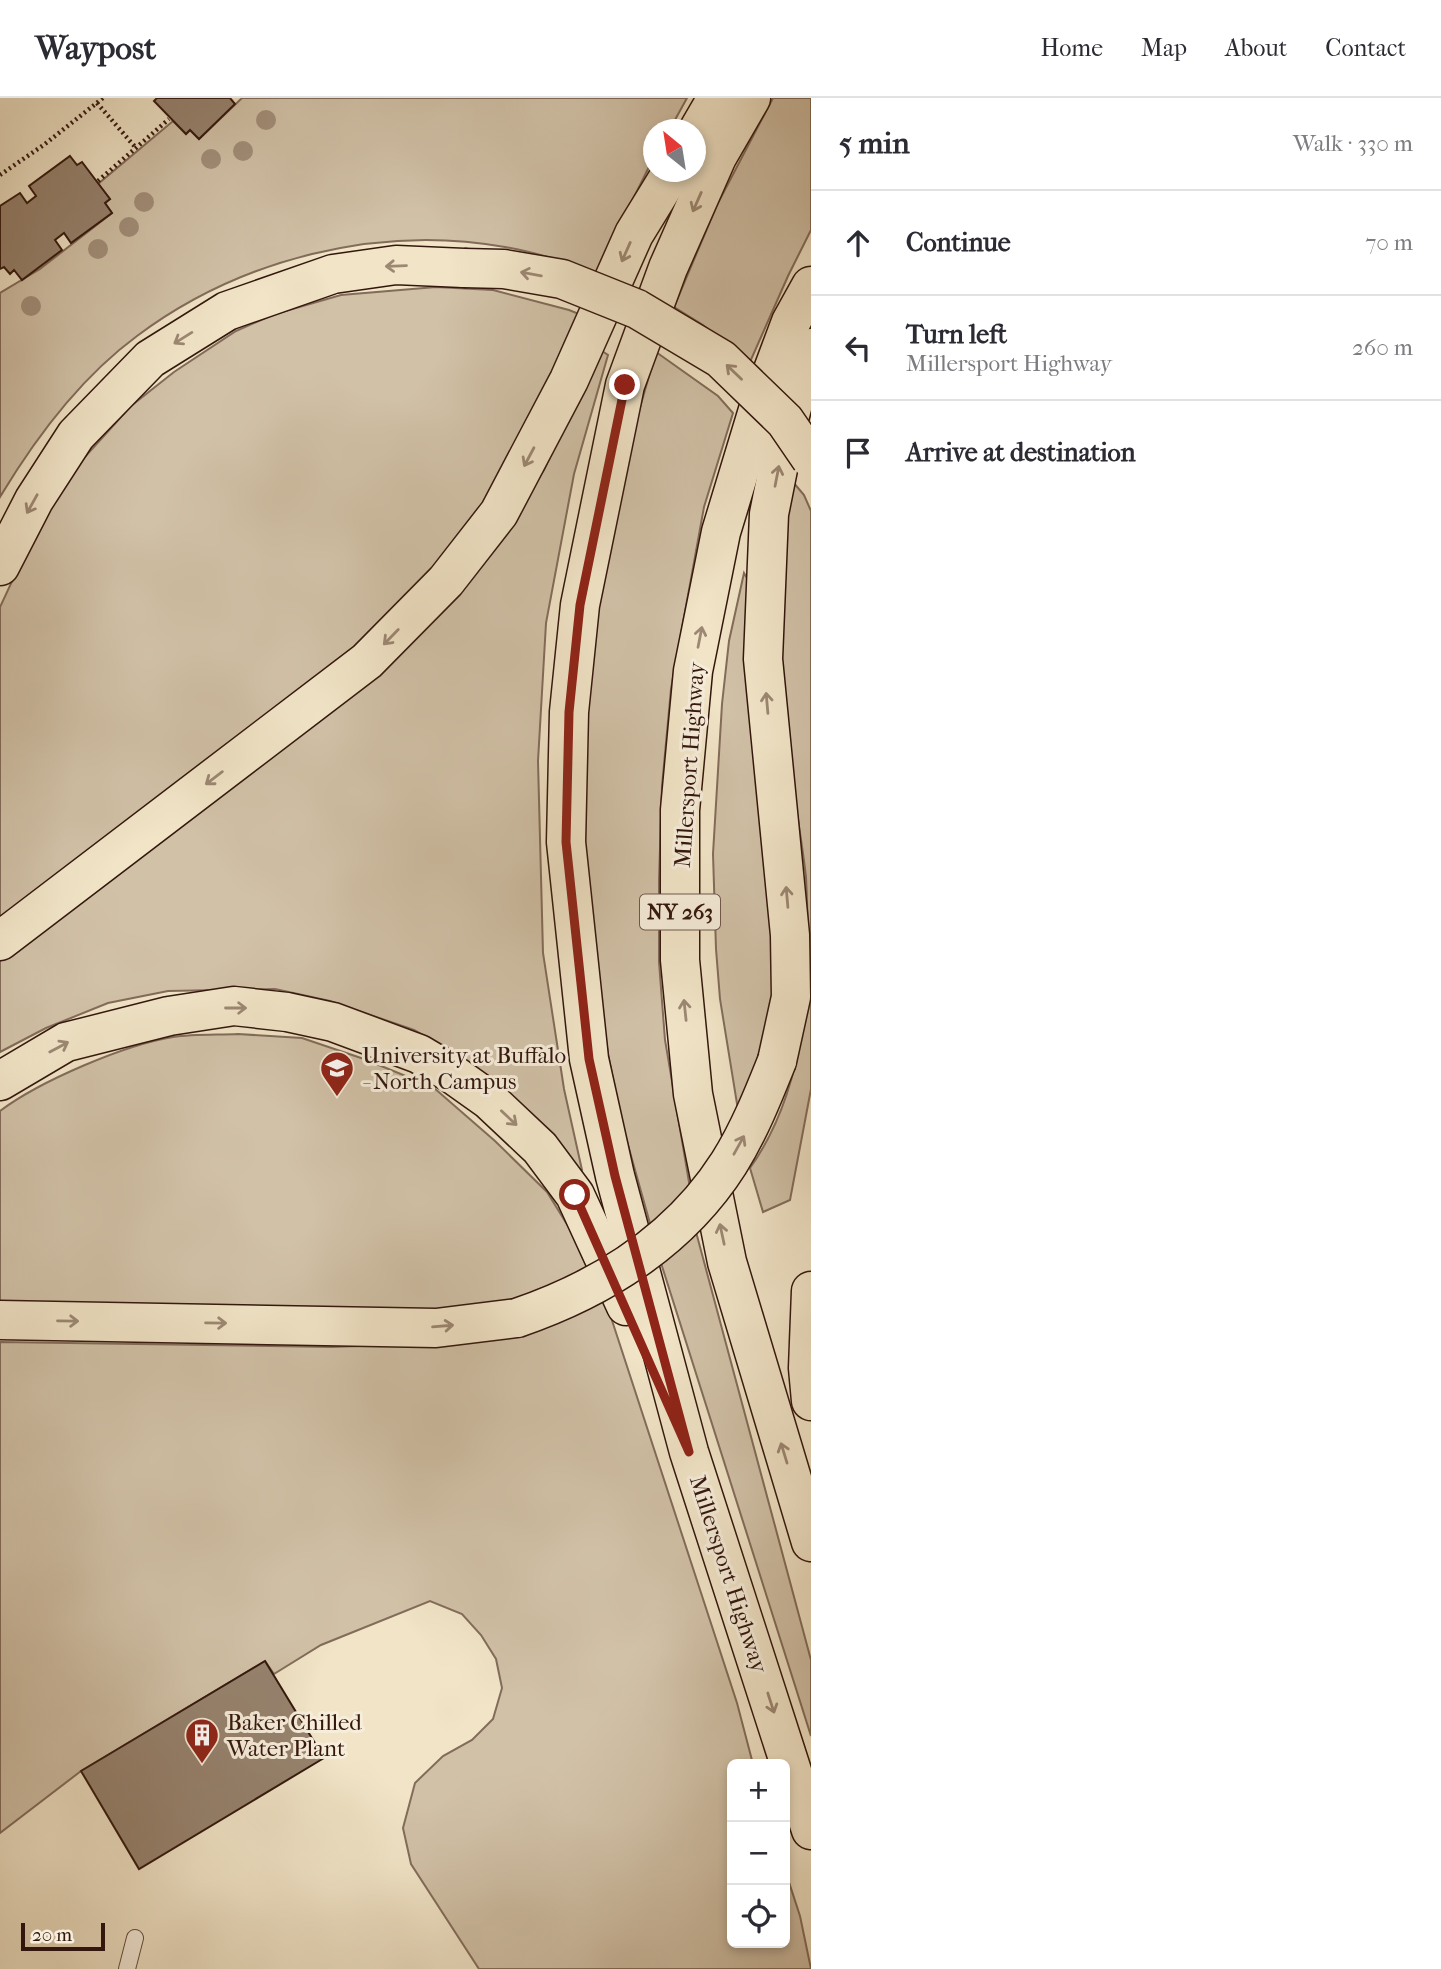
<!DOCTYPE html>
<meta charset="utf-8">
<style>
body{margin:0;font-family:"IM FELL French Canon",serif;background:#f7f7f7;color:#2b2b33}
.controls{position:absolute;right:21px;bottom:21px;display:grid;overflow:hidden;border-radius:10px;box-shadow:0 4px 10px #0003}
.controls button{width:63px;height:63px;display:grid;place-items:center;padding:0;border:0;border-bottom:2px solid #e1e1e2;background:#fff;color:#2b2b33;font:35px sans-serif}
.compass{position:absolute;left:643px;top:21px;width:63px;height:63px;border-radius:50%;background:#fff;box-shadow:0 4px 10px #0003;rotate:330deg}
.scale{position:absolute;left:21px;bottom:18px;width:84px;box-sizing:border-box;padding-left:7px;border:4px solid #33170d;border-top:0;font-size:19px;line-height:24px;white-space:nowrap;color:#33170d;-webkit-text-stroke:5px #f6eddb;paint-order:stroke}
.stop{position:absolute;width:21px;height:21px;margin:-16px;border:5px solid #8f2418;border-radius:50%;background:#fff}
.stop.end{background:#8f2418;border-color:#fff;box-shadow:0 2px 7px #0008}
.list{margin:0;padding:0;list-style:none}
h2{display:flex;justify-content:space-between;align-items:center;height:91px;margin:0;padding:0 28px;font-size:30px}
h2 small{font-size:23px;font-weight:400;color:#7c7c81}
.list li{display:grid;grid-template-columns:46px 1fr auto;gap:21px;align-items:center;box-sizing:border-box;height:105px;padding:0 28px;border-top:2px solid #e1e1e2}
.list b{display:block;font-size:26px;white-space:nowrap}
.list p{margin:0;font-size:23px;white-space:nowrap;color:#7c7c81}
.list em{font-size:23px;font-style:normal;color:#7c7c81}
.icon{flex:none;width:38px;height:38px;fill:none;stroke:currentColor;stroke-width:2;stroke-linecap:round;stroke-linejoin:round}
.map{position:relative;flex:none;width:811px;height:1871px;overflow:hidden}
header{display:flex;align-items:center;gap:42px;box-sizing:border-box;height:98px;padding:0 35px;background:#fff;border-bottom:2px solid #e1e1e2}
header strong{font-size:33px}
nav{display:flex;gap:38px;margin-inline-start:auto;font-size:24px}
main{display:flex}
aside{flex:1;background:#fff}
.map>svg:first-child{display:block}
.green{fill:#d1c1a7;stroke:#826c5a;stroke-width:2}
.building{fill:#96826e;stroke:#33170d;stroke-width:2}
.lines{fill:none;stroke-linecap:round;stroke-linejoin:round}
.lane-casing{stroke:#624a3c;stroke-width:18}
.primary-casing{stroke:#33170d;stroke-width:41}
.path{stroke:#33170d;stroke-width:4.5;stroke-dasharray:2 3.5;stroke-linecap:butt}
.lane{stroke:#f6eddb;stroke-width:16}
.primary{stroke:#f1e4c7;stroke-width:38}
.primary-bridge-casing{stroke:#33170d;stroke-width:41;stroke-linecap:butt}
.primary-bridge{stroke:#f1e4c7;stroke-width:38}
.tree{fill:#a28f7a}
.oneway{stroke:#9c8873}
.route{stroke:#8f2418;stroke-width:9}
.labels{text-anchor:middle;stroke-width:6;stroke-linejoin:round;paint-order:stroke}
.shield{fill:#f6eddb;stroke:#6e574b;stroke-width:2}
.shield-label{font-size:21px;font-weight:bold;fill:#33170d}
.street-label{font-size:23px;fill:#33170d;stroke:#f6eddb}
.poi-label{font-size:23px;fill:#33170d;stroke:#f6eddb;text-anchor:start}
</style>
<header>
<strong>Waypost</strong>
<nav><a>Home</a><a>Map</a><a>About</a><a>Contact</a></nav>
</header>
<main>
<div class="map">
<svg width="811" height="1871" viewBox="0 0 811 1871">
<rect width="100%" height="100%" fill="#f1e4c7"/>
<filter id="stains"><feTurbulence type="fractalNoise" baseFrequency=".00286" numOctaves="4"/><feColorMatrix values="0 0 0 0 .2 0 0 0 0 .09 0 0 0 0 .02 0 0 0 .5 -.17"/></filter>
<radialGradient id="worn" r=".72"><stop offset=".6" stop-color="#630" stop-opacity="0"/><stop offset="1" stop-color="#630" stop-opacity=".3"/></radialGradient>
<g class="green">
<path d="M242 0H687L670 31 654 32 653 61 596 175C566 164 536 154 505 149 378 126 240 161 137 238 80 280 36 339 0 399V195L40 171 112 115 105 105 110 101 98 86 173 23 186 36 190 32 199 41Z"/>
<path d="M773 0H811V132L788 178 750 264 703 227 674 209 717 107Z"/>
<path d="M436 189 493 192 569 212 584 218 475 422 447 457 370 537 0 822V509L42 419 73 372 131 308 174 274 236 233 275 216 341 197Z"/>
<path d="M599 251 608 257 574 376 546 525 538 663 543 855 564 991 582 1072 575 1075 496 986 457 956 414 932 330 903 275 891 168 893 108 905 46 930 0 954V863L93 794 481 468 544 372Z"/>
<path d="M656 254 718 298 733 315 704 409 671 591 662 688 659 781V864L665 942 690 1090 651 1129 621 1022 608 956 587 811 585 749 587 597 596 519 628 351Z"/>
<path d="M793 384 804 397 811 413V991L790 1102 763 1114 750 1070C809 987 811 877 806 779 800 727 789 674 785 621 782 581 777 539 779 499 779 464 786 429 790 394Z"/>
<path d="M744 475 748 482 780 870 763 958 739 1018 720 901 716 851 713 756 722 606 729 543Z"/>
<path d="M238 936 302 940 364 961 433 989 495 1043 547 1094 594 1170 505 1205 485 1208 380 1215 0 1208V1013C40 983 124 947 173 939 194 936 217 937 238 936Z"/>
<path d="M696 1134 811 1562V1638L661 1165Z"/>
<path d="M605 1201 737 1605 753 1666H732V1845H785V1772L800 1818 811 1871H479L411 1766 403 1730 415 1685 443 1658 472 1642 493 1621 502 1590 496 1561 481 1537 462 1516 430 1503 321 1547 274 1576 265 1563 81 1673 0 1735V1244L332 1249 439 1245Z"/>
</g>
<g class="building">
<path d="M157 0H230L235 6 199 41 190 32 186 36 154 3Z"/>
<path d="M70 58 77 67 82 64 110 101 105 105 112 115 71 145 64 135 55 142 62 152 22 182 14 172 10 176 4 169 0 171V108L20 95 27 105 36 98 29 88Z"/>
<path d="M265 1563 324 1660 139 1771 81 1673Z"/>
</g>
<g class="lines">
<g class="lane-casing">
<path id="lane" d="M127 1871 135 1840"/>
</g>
<g class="primary-casing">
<g id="primary">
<path d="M751 0 717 59 668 170 625 287 580 507 569 614 566 744 589 961 615 1078 689 1354 811 1732"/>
<path d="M696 36 717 0"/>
<path d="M811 188 791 224 758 312 721 434 693 573 680 712V862L693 996 727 1164 811 1444"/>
<path d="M0 468 34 402 76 337 150 261 227 213 333 176 396 167 464 170"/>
<path d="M0 843 367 563 446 483 499 415 569 282 634 136 672 74"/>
<path d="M777 963 791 899 790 837 763 561 769 416 785 336 803 268 811 250"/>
<path d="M0 983 66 944 169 918 234 908 287 914 333 924 419 956 451 975 489 1002 540 1050 575 1097 626 1208"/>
<path d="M811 1193 808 1270 811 1303"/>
<path d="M0 1222 436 1230 517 1220"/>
</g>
</g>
<g class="path">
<path d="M97 5 136 50"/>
<path d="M0 77 45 46 103 0"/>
<path d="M98 83 169 21"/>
</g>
<use href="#lane" class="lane"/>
<use href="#primary" class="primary"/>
<g class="primary-bridge-casing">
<g id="primary-bridge">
<path d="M464 170 504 171 562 181 637 211 721 261 785 323 811 361"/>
<path d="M517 1220C602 1191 680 1142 729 1065 749 1033 763 998 777 963"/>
</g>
</g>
<use href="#primary-bridge" class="primary-bridge"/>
</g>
<g class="tree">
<circle cx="266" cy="22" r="10"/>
<circle cx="243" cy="53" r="10"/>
<circle cx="211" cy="61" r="10"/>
<circle cx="144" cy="104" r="10"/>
<circle cx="129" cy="129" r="10"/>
<circle cx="98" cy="151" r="10"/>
<circle cx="31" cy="208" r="10"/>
</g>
<defs><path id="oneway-shaft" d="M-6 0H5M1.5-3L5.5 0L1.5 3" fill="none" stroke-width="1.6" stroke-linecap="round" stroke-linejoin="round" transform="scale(1.75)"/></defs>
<g class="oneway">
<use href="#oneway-shaft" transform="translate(697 104) rotate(114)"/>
<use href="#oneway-shaft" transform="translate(626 154) rotate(114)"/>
<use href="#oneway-shaft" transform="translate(396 168) rotate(178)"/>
<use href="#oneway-shaft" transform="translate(531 176) rotate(-170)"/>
<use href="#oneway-shaft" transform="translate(183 240) rotate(148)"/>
<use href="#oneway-shaft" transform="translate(734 274) rotate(-136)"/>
<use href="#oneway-shaft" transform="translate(529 359) rotate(118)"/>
<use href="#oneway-shaft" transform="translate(777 378) rotate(-79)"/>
<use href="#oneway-shaft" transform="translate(32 406) rotate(119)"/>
<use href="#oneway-shaft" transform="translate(391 539) rotate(134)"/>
<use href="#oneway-shaft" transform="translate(700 539) rotate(-79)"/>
<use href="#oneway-shaft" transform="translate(767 605) rotate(-95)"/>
<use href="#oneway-shaft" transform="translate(214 680) rotate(143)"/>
<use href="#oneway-shaft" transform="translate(787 799) rotate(-95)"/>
<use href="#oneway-shaft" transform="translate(236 910)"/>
<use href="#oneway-shaft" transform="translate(685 912) rotate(-96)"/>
<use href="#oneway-shaft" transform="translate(59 949) rotate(-28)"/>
<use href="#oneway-shaft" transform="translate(509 1020) rotate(43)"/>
<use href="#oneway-shaft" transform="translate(739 1047) rotate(-61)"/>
<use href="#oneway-shaft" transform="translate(722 1136) rotate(-102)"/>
<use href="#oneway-shaft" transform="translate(68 1223) rotate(1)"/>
<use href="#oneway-shaft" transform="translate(216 1225) rotate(1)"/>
<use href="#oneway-shaft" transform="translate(443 1228) rotate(-5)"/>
<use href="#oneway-shaft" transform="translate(784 1355) rotate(-107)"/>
<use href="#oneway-shaft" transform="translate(771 1605) rotate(72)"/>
</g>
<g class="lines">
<path class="route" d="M575 1097 689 1354 615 1078 589 961 566 744 569 614 580 507 625 287"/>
</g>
<defs>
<g id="university-pin" transform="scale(1.75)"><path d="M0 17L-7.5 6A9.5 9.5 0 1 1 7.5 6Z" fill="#8f2418" stroke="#f6eddb"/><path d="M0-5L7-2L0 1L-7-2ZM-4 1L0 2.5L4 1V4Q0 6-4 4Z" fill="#fff"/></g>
<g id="building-pin" transform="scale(1.75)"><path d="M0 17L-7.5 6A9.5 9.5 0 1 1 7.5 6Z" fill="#8f2418" stroke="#f6eddb"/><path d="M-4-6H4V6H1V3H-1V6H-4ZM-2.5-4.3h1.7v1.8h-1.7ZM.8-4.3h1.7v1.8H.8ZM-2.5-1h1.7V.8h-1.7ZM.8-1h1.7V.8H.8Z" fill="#fff"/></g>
</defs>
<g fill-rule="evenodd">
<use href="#university-pin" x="337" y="970"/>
<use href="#building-pin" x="202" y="1637"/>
</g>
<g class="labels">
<rect class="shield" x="640" y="796.5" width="80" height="35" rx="5"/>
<g class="shield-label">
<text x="680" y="821">NY 263</text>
</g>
<g class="street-label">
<text transform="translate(689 667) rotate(-86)" y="8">Millersport Highway</text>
<text transform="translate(729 1476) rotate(72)" y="8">Millersport Highway</text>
</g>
<g class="poi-label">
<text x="362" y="965">University at Buffalo<tspan x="362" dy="26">- North Campus</tspan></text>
<text x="227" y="1632">Baker Chilled<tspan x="227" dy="26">Water Plant</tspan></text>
</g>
</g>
<rect width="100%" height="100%" filter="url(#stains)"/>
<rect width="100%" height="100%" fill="url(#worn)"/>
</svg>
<div class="controls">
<button>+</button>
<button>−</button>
<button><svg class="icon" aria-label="locate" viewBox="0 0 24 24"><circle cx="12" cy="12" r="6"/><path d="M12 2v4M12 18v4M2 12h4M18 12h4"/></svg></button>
</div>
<svg class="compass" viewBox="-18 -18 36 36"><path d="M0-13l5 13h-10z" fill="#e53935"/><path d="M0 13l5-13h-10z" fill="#7c7c81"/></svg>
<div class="scale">20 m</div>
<div class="stop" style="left:575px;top:1097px"></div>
<div class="stop end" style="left:625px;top:287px"></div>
</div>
<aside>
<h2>5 min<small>Walk · 330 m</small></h2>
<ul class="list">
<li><svg class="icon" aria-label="ahead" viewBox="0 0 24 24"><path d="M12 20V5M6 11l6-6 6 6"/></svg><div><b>Continue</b></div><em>70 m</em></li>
<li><svg class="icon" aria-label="left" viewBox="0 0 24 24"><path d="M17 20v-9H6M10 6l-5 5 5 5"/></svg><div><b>Turn left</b><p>Millersport Highway</p></div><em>260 m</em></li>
<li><svg class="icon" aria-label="arrive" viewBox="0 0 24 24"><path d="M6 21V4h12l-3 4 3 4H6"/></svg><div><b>Arrive at destination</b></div></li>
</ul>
</aside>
</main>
